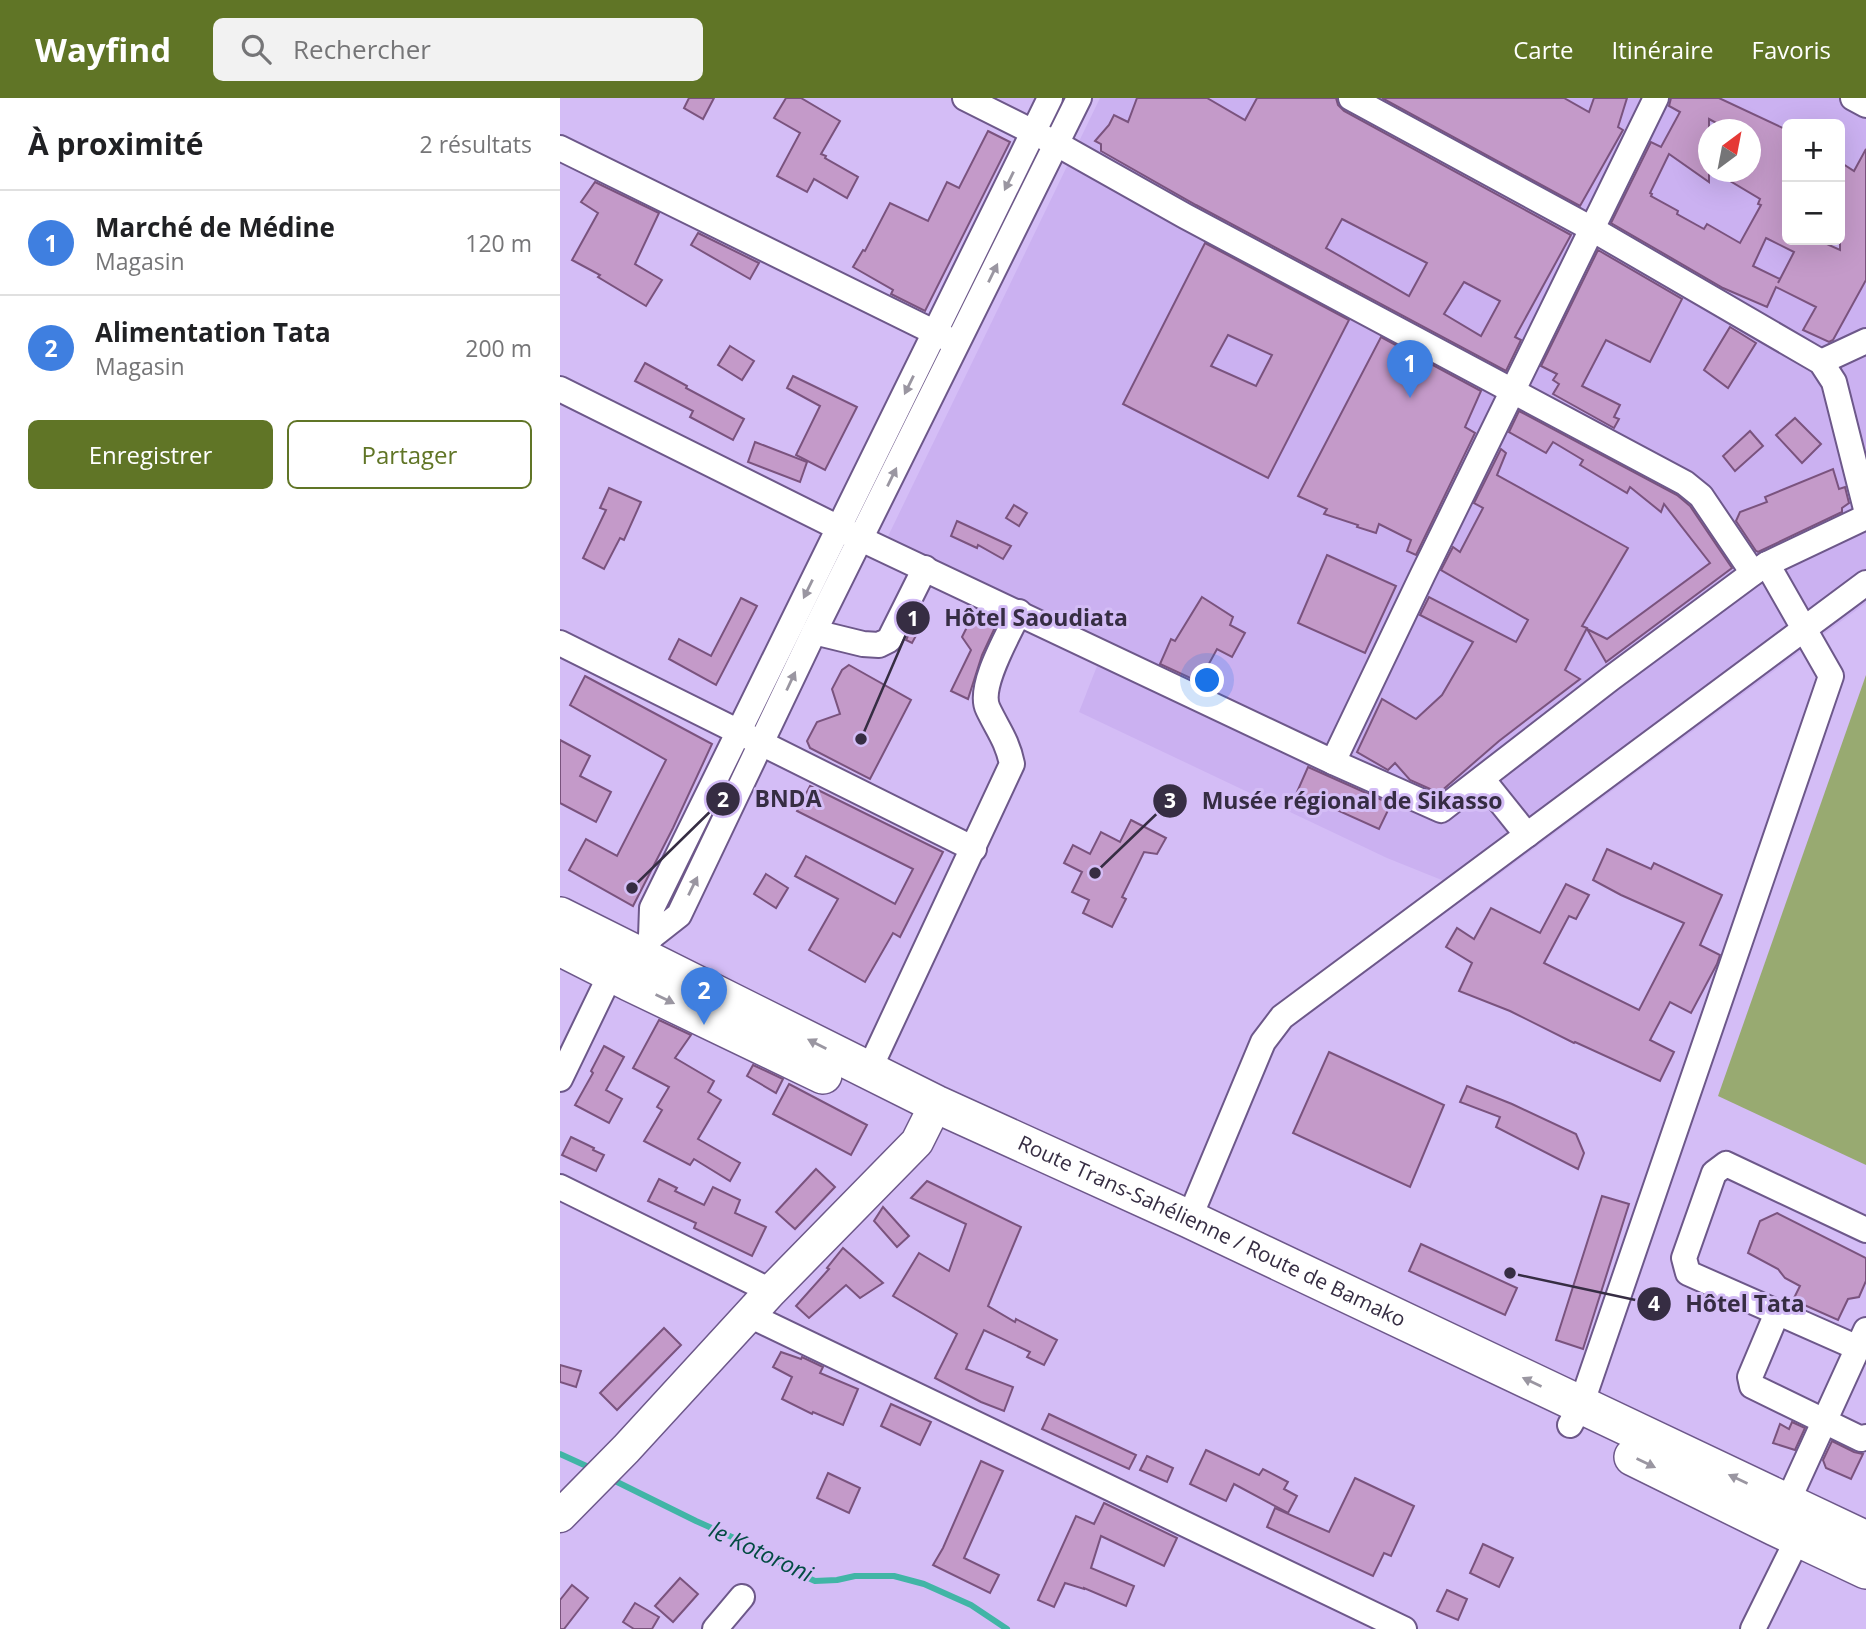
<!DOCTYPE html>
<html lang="fr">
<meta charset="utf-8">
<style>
body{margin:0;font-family:"Open Sans",sans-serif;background:#f2f2f2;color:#202124}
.controls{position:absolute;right:21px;top:21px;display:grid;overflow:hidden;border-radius:10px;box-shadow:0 7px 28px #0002}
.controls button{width:63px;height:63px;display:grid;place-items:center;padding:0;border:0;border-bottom:2px solid #e0e0e0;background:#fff;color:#202124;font:35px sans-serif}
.compass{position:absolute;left:1138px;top:21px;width:63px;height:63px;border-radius:50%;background:#fff;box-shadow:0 7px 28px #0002;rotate:32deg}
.you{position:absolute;left:648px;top:583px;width:24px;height:24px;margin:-18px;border:5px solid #fff;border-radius:50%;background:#1a73e8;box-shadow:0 0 0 10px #1a73e833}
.badge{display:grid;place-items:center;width:46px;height:46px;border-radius:50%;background:#607526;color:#fff;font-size:23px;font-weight:700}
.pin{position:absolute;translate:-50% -58px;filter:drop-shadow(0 2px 4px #0008)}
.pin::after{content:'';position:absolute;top:37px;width:24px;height:21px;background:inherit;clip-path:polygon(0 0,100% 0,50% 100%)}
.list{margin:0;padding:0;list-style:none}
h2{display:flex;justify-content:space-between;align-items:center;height:91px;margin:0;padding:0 28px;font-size:30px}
h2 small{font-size:23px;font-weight:400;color:#757577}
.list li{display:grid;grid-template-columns:46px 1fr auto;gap:21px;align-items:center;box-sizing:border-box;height:105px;padding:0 28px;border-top:2px solid #e0e0e0}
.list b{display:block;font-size:26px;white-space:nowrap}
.list p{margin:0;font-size:23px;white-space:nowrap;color:#757577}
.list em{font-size:23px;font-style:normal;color:#757577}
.actions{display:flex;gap:14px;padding:21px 28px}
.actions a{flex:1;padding:16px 0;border:2px solid #607526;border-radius:10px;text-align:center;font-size:24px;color:#607526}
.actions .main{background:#607526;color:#fff}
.icon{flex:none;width:38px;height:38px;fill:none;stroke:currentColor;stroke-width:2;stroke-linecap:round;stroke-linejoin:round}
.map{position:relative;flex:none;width:1306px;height:1531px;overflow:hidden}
header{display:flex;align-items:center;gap:42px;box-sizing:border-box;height:98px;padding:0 35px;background:#607526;color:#fff}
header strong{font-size:33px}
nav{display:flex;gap:38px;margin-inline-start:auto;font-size:24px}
.search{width:490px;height:63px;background:#f2f2f2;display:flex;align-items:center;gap:18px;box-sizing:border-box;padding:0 24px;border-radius:10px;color:#757577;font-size:26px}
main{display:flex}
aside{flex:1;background:#fff}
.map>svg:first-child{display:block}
.built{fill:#cbb1f1;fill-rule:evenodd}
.green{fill:#98aa71}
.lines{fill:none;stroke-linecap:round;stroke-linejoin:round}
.stream{stroke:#41b5a6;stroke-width:6}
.building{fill:#c49ac9;stroke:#7a537e;stroke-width:2;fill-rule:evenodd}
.minor-casing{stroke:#6d588a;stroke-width:28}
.major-casing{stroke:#6d588a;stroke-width:35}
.highway-casing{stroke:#6d588a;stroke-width:40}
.minor{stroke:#fff;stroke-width:24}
.major{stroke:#fff;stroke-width:32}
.highway{stroke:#fff;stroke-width:37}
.oneway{fill:#9a96a1}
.labels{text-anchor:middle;stroke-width:6;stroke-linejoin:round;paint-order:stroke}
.street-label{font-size:21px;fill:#362d43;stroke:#d4bdf6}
.water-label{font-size:23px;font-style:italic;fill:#034b43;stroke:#d4bdf6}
.leader{fill:none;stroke:#362d43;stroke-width:2.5}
.callout-dot{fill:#362d43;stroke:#d4bdf6;stroke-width:2.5}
.mark-label{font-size:21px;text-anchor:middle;font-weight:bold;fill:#fff}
.callout-label{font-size:23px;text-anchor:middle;font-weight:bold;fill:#362d43;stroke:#d4bdf6;stroke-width:6;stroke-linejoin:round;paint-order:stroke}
</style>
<header>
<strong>Wayfind</strong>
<div class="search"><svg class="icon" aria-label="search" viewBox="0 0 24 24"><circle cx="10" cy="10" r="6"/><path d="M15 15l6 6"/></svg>Rechercher</div>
<nav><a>Carte</a><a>Itinéraire</a><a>Favoris</a></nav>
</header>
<main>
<aside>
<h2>À proximité<small>2 résultats</small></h2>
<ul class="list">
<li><span class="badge" style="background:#3f7fe0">1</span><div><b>Marché de Médine</b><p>Magasin</p></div><em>120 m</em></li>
<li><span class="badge" style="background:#3f7fe0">2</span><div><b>Alimentation Tata</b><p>Magasin</p></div><em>200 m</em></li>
</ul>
<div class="actions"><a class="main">Enregistrer</a><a>Partager</a></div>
</aside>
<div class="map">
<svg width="1306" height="1531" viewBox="0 0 1306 1531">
<rect width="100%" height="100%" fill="#d4bdf6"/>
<path class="built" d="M540 0H1306V505L914 795 827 760 519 614 539 563 318 459ZM1227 26H1280V142H1227ZM1148 32H1190V74H1148Z"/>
<path class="green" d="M1306 577V1067L1158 998Z"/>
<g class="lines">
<g class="stream">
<path d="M0 1356 33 1371"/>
<path d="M49 1380 136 1423 192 1448 235 1474 255 1483 277 1482 295 1478H334L364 1486 411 1507 447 1531"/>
</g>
</g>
<g class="building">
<path d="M129 0H154L143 21 124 10Z"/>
<path d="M226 0H241L280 23 261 56 266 58 265 60 298 79 287 100 254 81 247 94 217 78 240 35 214 20Z"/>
<path d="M577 0H647L685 22 697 0H776L778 7 784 13 1011 137 955 239 961 242 946 273 636 107 541 53V46L535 43 549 27 554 17 568 24ZM782 121 867 165 849 198 766 150ZM904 184 940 203 921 238 884 216Z"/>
<path d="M822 0H1004L1029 14 1034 0H1067L1058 29 1063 32 1020 108Z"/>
<path d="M1111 0H1159L1227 32V142H1258L1280 152V64L1294 73 1306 51V182L1273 242 1269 244 1243 232 1256 209 1216 189 1207 209 1163 190 1051 125 1091 44 1101 49 1120 14 1109 8ZM1149 21 1169 32H1191V74H1155L1200 101 1198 106 1201 107 1180 145 1147 126 1144 131 1117 116 1118 113 1091 98 1092 96 1090 95 1109 56 1149 84ZM1206 140 1234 154 1218 185 1220 181 1193 168Z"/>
<path d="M428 33 450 44 365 213 331 196 333 192 293 169 303 152 305 153 330 105 368 123 387 84 399 90Z"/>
<path d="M35 84 99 115 75 166 102 182 86 208 38 179 40 177 12 162 38 115 21 104Z"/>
<path d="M138 135 199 165 190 181 131 147Z"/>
<path d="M645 145 789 222 708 380 563 306ZM668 237 712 257 696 288 651 268Z"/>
<path d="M1038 152 1122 201 1090 264 1046 242 1022 288 1060 307 1054 319 1059 321 1054 330 993 296 999 286 993 282 997 276 981 268Z"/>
<path d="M1170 229 1196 245 1168 290 1144 272Z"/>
<path d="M821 239 921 293 905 329 915 335 856 457 847 453 851 442 819 426 816 435 797 429 798 427 764 416 767 411 738 398Z"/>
<path d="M170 248 194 263 182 282 158 267Z"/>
<path d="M85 265 127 288 126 290 184 321 173 342 130 319 133 313 75 283Z"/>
<path d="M233 278 297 309 265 372 236 357 260 308 227 290Z"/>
<path d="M959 313 1117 397 1130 408 1172 470 1046 564 1027 531 1047 541 1150 465 1104 406 1101 414 1070 389 1067 395 1020 367 1023 362 993 344 986 355 949 334Z"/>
<path d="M1235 320 1261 346 1242 365 1216 337Z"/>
<path d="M1190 333 1203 348 1175 373 1163 358Z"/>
<path d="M195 344 247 364 240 384 188 364Z"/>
<path d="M941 351 946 355 937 377 1068 450 1022 528 1027 530 1005 572 1020 581 939 643 879 695 850 682 835 665 828 672 797 654 822 601 856 621 882 597 913 544 860 517 869 499 956 544 968 522 881 472 893 449 900 454 923 410 914 405Z"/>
<path d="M1273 371 1279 391 1285 389 1289 405 1282 410V414L1198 454 1196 453 1176 423 1180 414 1207 404 1205 399Z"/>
<path d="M49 390 81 404 64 442 60 440 44 471 23 460 46 412 40 410Z"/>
<path d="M454 407 467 415 459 428 446 420Z"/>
<path d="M397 423 451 448 443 461 418 447 417 450 391 438Z"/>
<path d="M767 457 836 488 805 555 738 525Z"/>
<path d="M642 499 673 519 670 527 685 535 672 559 657 551 639 584 600 566 611 541 615 543Z"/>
<path d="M181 500 197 508 156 587 109 561 119 541 151 558Z"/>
<path d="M415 513 438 523 422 557 408 601 391 593 411 552 402 539Z"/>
<path d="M359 515 366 519 352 545 346 542Z"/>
<path d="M289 567 351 602 310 681 250 650 247 643 257 624 280 616 272 591 282 572Z"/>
<path d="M25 578 152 646 113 730 73 808 9 772 26 741 57 758 106 662 10 607Z"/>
<path d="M0 642 30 658 20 678 51 694 36 724 0 705Z"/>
<path d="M748 669 831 706 819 731 737 694Z"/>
<path d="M250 688 383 754 340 839 333 835 305 884 249 852 278 801 235 778 246 758 335 806 353 771 237 713Z"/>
<path d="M571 722 606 740 597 756 584 754 562 799 566 801 552 829 523 815 529 802 512 794 522 774 504 765 513 747 530 756 541 734 560 744Z"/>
<path d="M1047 751 1091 771 1094 765 1162 797 1140 847 1160 857 1157 866 1131 915 1110 904 1090 942 1114 954 1100 983 1015 944 1014 945 950 913 899 893 912 865 886 849 897 830 914 841 931 810 980 835 1006 786 1029 797 1016 821 1009 818 984 865 1079 912 1124 825 1061 797 1033 782Z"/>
<path d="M206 776 228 790 216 810 194 796Z"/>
<path d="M99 922 131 937 115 960 154 983 148 994 161 1002 138 1041 180 1065 170 1083 134 1061 130 1067 84 1043 102 1012 97 1009 109 989 73 970Z"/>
<path d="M44 948 64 959 46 992 62 1001 49 1025 15 1007 33 975 31 973Z"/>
<path d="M769 954 884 1007 850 1089 733 1035Z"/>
<path d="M193 967 223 981 216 995 187 978Z"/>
<path d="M229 986 307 1027 291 1057 213 1016Z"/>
<path d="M907 988 952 1006 1016 1036 1024 1055 1018 1071 936 1029 940 1019 900 1004Z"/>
<path d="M11 1039 34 1050 33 1052 44 1057 36 1073 2 1057Z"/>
<path d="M256 1071 275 1089 235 1131 216 1114Z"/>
<path d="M99 1081 117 1090 115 1093 144 1107 153 1089 180 1102 175 1115 206 1129 192 1158 134 1130 136 1125 88 1103Z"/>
<path d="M367 1083 461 1129 428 1208 455 1224 456 1221 497 1242 484 1267 467 1259 470 1254 424 1232 406 1271 453 1289 444 1313 421 1304 375 1280 397 1236 333 1198 359 1155 389 1173 406 1126 351 1100Z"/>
<path d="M1042 1098 1069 1106 1023 1251 996 1242Z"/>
<path d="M323 1109 349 1138 337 1149 314 1123Z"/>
<path d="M1217 1115 1306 1160V1183L1299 1199 1288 1201 1278 1222 1233 1202 1240 1188 1225 1180 1218 1171 1188 1155 1200 1123Z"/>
<path d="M861 1146 957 1190 945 1217 849 1173Z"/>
<path d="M283 1150 323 1185 300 1200 286 1187 249 1220 236 1208 269 1171 267 1170Z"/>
<path d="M104 1230 121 1247 57 1312 40 1295Z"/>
<path d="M221 1254 241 1261 242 1259 263 1269 260 1275 298 1291 283 1327 253 1314 252 1316 222 1301 232 1279 213 1269Z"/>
<path d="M0 1267 21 1273 16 1289 0 1284Z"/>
<path d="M331 1306 371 1324 360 1347 321 1328Z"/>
<path d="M489 1316 576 1357 569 1371 482 1331Z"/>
<path d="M1232 1324 1245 1330 1235 1352 1213 1345 1220 1326 1229 1331Z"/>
<path d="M1272 1343 1294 1354 1303 1356 1291 1381 1266 1370 1263 1362Z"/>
<path d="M646 1352 699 1377 703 1371 728 1384 724 1391 737 1398 728 1415 674 1386 666 1403 630 1386Z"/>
<path d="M587 1358 613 1370 607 1384 580 1372Z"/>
<path d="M421 1363 443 1373 404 1460 439 1477 430 1495 373 1467 383 1450Z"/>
<path d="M268 1375 300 1390 289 1415 257 1400Z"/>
<path d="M795 1380 854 1408 831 1458 824 1455 813 1478 707 1429 715 1410 769 1434Z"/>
<path d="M544 1405 617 1440 604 1468 541 1438 531 1470 574 1488 566 1508 524 1490V1491L505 1485 494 1509 478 1502 516 1418 534 1426Z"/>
<path d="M923 1446 953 1460 939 1489 910 1475Z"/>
<path d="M120 1480 138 1496 113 1524 95 1508Z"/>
<path d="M12 1487 28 1500 4 1531H0V1502Z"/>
<path d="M887 1492 907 1501 898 1522 877 1513Z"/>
<path d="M75 1505 99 1519 92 1531H74L63 1524Z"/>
</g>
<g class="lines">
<g class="minor-casing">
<g id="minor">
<path d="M405 0 497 46 625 118 1125 385 1141 398 1193 475"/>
<path d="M791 0 1032 131 1261 264 1274 284 1306 411"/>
<path d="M1293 0 1306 7"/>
<path d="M0 50 388 241"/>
<path d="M1261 264 1306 243"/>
<path d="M0 291 301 441 773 664 881 712 1050 581 1193 475 1207 466 1306 419"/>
<path d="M254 534 303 546 319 547 329 542 365 470"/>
<path d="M0 545 414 751"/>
<path d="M773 664 863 476 1096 0"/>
<path d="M923 682 967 737"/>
<path d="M91 839 119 817 254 534 519 0"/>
<path d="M75 872 91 839 92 810 490 0"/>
<path d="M309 972 452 666C447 642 438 632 428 611 417 589 449 536 459 514"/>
<path d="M0 981 57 863"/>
<path d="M0 1089 211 1193"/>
<path d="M629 1121 703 944 722 919 1306 485"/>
<path d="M1217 1215 1190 1279 1192 1288 1301 1341 1306 1339"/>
<path d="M189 1217 844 1531"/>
<path d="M1298 1250 1128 1175 1124 1160 1154 1075 1166 1066 1306 1132"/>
<path d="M1010 1327 1021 1307 1271 578 1207 466"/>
<path d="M1222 1416 1306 1232"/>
<path d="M155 1531 182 1499"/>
<path d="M1193 1531 1244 1428"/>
</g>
</g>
<g class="major-casing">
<path id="major" d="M0 1418 66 1351 211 1193 357 1044 376 1006"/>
</g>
<g class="highway-casing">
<g id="highway">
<path id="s1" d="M0 818 376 1006 629 1121 1306 1442"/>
<path d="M0 849 69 884 263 977"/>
<path d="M1073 1359 1215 1429 1306 1472"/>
</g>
</g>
<use href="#minor" class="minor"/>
<use href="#major" class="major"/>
<use href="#highway" class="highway"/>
</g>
<defs><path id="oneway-solid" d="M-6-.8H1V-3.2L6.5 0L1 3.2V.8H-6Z" transform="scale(1.75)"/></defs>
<g class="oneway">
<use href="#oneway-solid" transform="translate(449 83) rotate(116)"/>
<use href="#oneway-solid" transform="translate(433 175) rotate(-64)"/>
<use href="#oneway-solid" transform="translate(349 287) rotate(116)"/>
<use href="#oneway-solid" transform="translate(332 379) rotate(-64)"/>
<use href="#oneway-solid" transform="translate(248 491) rotate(116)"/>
<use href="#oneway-solid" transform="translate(231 583) rotate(-65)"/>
<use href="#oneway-solid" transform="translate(133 788) rotate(-64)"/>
<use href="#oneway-solid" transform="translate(105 901) rotate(26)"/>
<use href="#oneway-solid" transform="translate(257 946) rotate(-153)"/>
<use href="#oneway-solid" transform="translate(972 1284) rotate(-155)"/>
<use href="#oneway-solid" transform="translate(1086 1365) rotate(26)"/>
<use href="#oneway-solid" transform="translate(1178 1381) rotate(-155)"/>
</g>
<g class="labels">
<g class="street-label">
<text dy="7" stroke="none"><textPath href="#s1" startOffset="724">Route Trans-Sahélienne / Route de Bamako</textPath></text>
</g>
<g class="water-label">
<text transform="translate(201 1454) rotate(25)" y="8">le Kotoroni</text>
</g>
</g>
<path class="leader" d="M301 641L353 520M72 790L163 701M535 775L610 703M950 1175L1094 1206"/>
<g class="callout-dot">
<circle cx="301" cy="641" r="7"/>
<circle cx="72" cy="790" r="7"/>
<circle cx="535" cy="775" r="7"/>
<circle cx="950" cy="1175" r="7"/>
<circle cx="353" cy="520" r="18"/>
<circle cx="163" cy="701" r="18"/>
<circle cx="610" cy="703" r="18"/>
<circle cx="1094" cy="1206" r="18"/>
</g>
<g class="mark-label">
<text x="353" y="528">1</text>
<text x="163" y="709">2</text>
<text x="610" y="710">3</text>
<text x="1094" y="1213">4</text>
</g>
<g class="callout-label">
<text x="476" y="528">Hôtel Saoudiata</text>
<text x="228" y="709">BNDA</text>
<text x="792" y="711">Musée régional de Sikasso</text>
<text x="1185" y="1214">Hôtel Tata</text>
</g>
</svg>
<div class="controls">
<button>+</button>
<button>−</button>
</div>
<svg class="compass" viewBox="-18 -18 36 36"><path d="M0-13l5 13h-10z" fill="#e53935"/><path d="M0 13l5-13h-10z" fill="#757577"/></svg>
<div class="you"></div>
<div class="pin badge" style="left:850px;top:300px;background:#3f7fe0">1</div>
<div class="pin badge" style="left:144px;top:927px;background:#3f7fe0">2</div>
</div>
</main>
